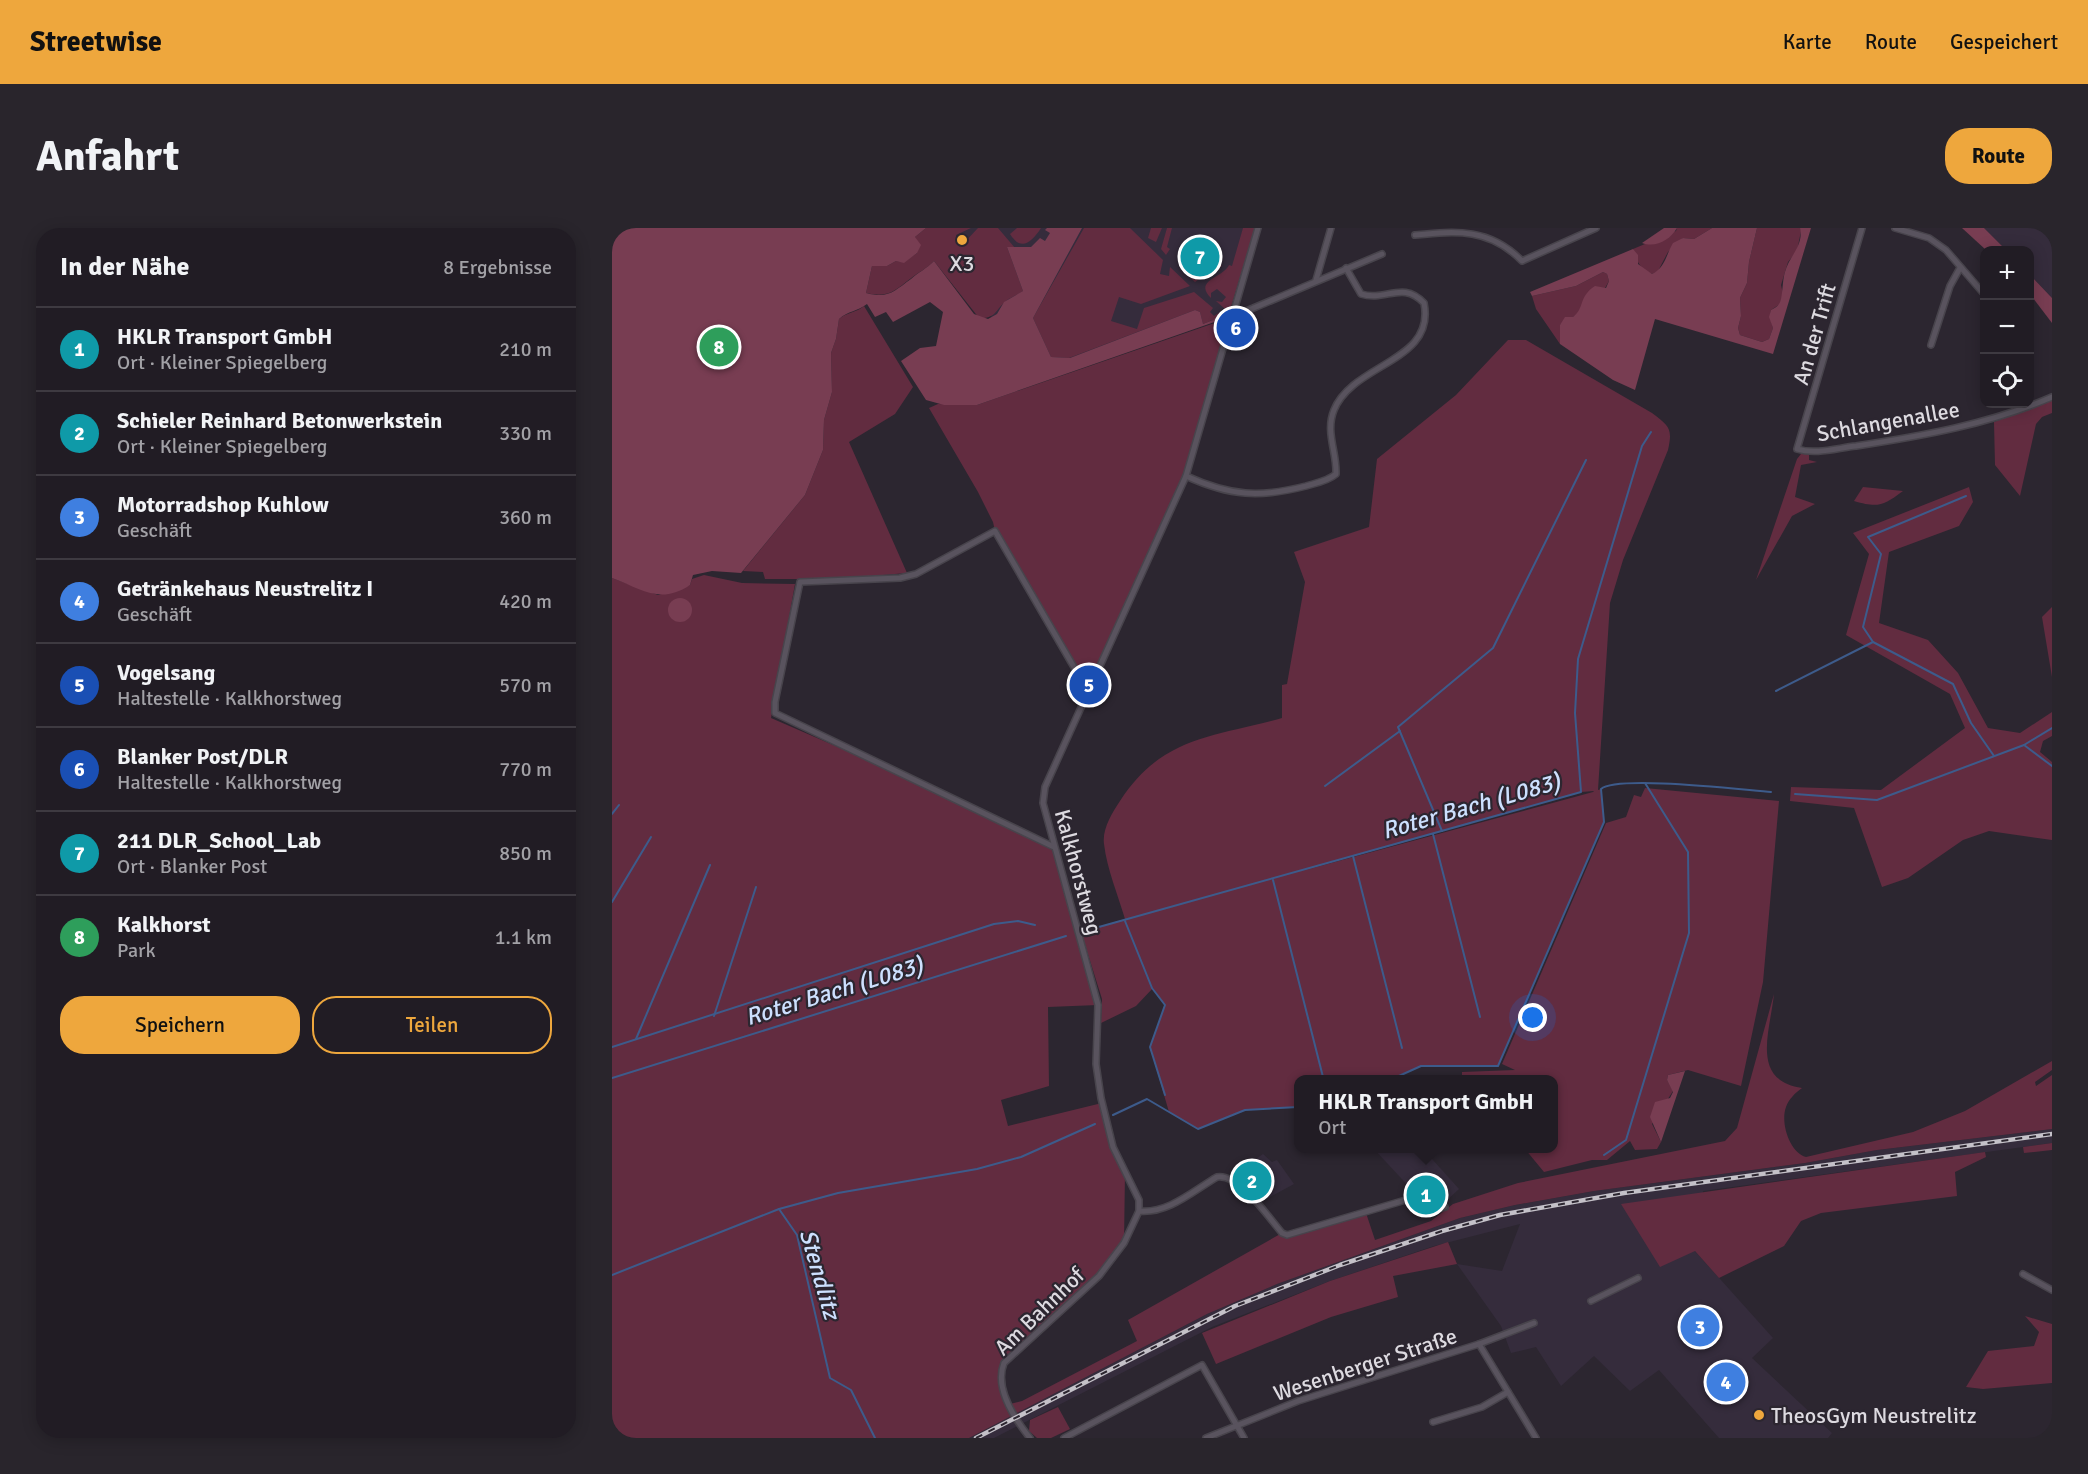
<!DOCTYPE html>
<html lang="de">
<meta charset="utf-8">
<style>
body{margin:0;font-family:Signika,sans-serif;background:#29252c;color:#f1f3f6}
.controls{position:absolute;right:18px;top:18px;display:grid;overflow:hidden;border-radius:12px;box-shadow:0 3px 15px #0003}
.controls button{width:54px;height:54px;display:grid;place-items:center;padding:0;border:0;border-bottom:2px solid #3e3a41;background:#211c24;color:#f1f3f6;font:30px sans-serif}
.you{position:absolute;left:921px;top:790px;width:21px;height:21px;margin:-15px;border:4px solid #fff;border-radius:50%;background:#1a73e8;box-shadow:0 0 0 9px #1a73e833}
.badge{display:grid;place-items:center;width:39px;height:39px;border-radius:50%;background:#eea73d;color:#fff;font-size:20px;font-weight:700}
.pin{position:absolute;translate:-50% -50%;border:3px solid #fff;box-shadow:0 2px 6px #0006}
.popup{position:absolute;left:682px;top:847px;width:264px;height:78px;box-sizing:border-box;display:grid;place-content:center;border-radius:12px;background:#211c24;filter:drop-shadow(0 2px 4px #0005);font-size:20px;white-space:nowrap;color:#a2a1a6}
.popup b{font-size:22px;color:#f1f3f6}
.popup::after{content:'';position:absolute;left:50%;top:100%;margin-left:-12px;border:12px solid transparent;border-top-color:#211c24}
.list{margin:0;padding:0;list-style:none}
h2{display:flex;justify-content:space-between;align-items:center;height:78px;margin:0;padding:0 24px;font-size:26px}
h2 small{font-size:20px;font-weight:400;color:#a2a1a6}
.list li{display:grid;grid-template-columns:39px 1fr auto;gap:18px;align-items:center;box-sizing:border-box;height:84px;padding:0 24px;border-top:2px solid #3e3a41}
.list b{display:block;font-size:22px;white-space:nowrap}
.list p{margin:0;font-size:20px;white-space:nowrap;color:#a2a1a6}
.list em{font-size:20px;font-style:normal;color:#a2a1a6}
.actions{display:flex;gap:12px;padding:18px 24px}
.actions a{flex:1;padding:14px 0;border:2px solid #eea73d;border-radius:24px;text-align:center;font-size:21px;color:#eea73d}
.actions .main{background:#eea73d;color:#111}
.icon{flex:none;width:33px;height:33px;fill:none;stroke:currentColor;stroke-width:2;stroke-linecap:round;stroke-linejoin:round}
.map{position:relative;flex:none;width:1440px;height:1210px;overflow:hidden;border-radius:24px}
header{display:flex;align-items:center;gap:36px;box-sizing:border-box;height:84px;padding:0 30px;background:#eea73d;color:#111}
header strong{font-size:28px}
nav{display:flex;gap:33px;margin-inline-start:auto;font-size:21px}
.intro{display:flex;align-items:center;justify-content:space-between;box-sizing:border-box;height:144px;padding:0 36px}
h1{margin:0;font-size:42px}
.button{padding:15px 27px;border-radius:24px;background:#eea73d;color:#111;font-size:21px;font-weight:700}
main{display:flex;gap:36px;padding:0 36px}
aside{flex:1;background:#211c24;border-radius:24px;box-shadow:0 3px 15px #0003}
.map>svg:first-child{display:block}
.built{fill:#352c3c}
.green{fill:#622c40;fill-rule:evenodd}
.forest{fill:#783d52}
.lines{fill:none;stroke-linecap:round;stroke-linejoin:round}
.stream{stroke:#3d5b8b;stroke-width:2}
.minor-casing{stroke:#48444c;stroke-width:8}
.minor{stroke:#59535e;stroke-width:5}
.rail-casing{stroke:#c4c1c8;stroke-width:4.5}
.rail{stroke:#2c2630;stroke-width:2;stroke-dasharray:7;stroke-linecap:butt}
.poi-dot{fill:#eea73d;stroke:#2c2630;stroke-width:2}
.labels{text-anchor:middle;stroke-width:4.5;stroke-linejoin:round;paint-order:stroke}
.poi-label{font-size:22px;fill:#dddae0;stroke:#2c2630}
.street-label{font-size:22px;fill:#dddae0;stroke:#2c2630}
.water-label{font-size:24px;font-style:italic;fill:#cde0fe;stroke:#2c2630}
</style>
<header>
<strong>Streetwise</strong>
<nav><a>Karte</a><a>Route</a><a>Gespeichert</a></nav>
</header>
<div class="intro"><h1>Anfahrt</h1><a class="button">Route</a></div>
<main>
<aside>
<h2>In der Nähe<small>8 Ergebnisse</small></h2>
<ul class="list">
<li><span class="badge" style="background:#0f9aa8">1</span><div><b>HKLR Transport GmbH</b><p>Ort · Kleiner Spiegelberg</p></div><em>210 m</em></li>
<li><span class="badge" style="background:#0f9aa8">2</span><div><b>Schieler Reinhard Betonwerkstein</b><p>Ort · Kleiner Spiegelberg</p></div><em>330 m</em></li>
<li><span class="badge" style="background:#3f7fe0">3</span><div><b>Motorradshop Kuhlow</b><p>Geschäft</p></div><em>360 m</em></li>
<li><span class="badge" style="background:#3f7fe0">4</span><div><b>Getränkehaus Neustrelitz I</b><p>Geschäft</p></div><em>420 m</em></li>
<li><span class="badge" style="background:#1a4fb4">5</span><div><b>Vogelsang</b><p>Haltestelle · Kalkhorstweg</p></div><em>570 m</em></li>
<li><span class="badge" style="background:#1a4fb4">6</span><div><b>Blanker Post/DLR</b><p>Haltestelle · Kalkhorstweg</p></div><em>770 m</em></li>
<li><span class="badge" style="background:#0f9aa8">7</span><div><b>211 DLR_School_Lab</b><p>Ort · Blanker Post</p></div><em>850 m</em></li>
<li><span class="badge" style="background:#2e9e5b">8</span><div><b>Kalkhorst</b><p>Park</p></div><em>1.1 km</em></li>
</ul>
<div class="actions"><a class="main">Speichern</a><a>Teilen</a></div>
</aside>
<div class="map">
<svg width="1440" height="1210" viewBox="0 0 1440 1210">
<rect width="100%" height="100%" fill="#2c2630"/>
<g class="built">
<path d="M314 0H639L619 71 601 92 446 146 341 56Z"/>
<path d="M1372 0H1440V70L1418 47V22H1394Z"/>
<path d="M1440 901V915L1091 963 1083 1023 1161 1110 1140 1130 1220 1205 1216 1210H1107L1047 1142 1018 1163 982 1128 949 1158 924 1119 899 1125 889 1098 845 1036 890 1043 908 996 822 1018 718 1053 600 1099 382 1210H357L595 1086 665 1056 848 990 903 977 982 963 1193 935 1265 922Z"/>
<path d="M762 921H811L847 961 834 973 814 977Z"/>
<path d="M651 926 660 934 665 932 682 956 649 974 625 944Z"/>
</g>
<g class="green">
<path d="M314 0H359L344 7 345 15 350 17 366 0H386L403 20 395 19 411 63C406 67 399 69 394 73 383 82 384 91 367 90L322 33C314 41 307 44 298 51 282 63 277 70 254 65L260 38H275L284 33 292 34 305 25 303 9Z"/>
<path d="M405 0H429C420 14 409 24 398 6Z"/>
<path d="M472 0H518L551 32 548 46 557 48 558 39 578 58 529 76 507 69 499 93 525 101 532 80 582 64 601 80 598 84 602 88 608 84 601 92 591 96 588 84 583 82 457 130 439 129 421 90Z"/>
<path d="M539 0H550L544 14 536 10Z"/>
<path d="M555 0H560L555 19 558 21 554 27 549 21Z"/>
<path d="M631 0H643L619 79 613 81 604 73 610 74 614 69 605 61 599 65V70C581 52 611 50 617 37L620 38Z"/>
<path d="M1065 0H1100L1082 11 1071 10 1056 24 1046 43 1040 46C1028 41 1025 34 1021 21L1064 3Z"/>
<path d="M1145 0H1188L1189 3 1185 23 1176 34 1169 57 1171 66 1168 76 1159 82 1158 89 1161 100 1157 111 1150 114 1128 107 1126 100 1129 88 1128 70 1135 55 1137 34Z"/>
<path d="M580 11 602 18 593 47 583 54 571 43 578 19 583 21 579 36 591 40 598 20 579 16Z"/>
<path d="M605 21H609L605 34 610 38 595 46Z"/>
<path d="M991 44 995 46 997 53 993 60H990L966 86 948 97V116L924 81 920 68 964 58Z"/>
<path d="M252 78 301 159 283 186 237 214 295 345 223 351H153L151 344 131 343 193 267 211 222 212 192 220 164 219 125 224 111 227 91C235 84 244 85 252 78Z"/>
<path d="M620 89 574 248 477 465 383 303 381 294 366 264 317 180 326 176 365 177Z"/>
<path d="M896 112H914L1040 185C1057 198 1061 200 1056 222L1011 332 998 375 986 562 989 561 992 594 886 838H809L778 851 686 852V879L633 882 586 901 557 884 538 819 553 777 541 760 524 778 489 795 490 771 469 704 513 691C506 667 495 641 492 616 490 601 500 585 508 573 550 508 601 509 670 490V457L675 456 693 354 682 324 757 299 765 231 844 167ZM982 563 981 564 686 644 969 564Z"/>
<path d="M1440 172V185L1430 189 1424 196 1408 268 1383 237 1382 194Z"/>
<path d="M1189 226H1197V232L1205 234 1189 237 1183 269 1203 276 1180 288 1144 352 1185 231Z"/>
<path d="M1251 259 1291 263C1271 278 1266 280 1242 273Z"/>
<path d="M1357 259 1361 274 1347 298 1277 324 1267 395 1316 412 1346 445 1376 500 1408 505 1440 484V508L1431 513 1428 524 1440 534V612L1377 603 1351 612 1296 650 1270 659 1242 580 1178 573 1179 559 1269 562 1353 500 1338 466 1234 407 1257 326 1241 305Z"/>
<path d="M92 347 130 355 183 356 159 490 288 546 442 619 486 777 436 779 437 858 389 872 396 898 490 875 501 919 513 944 512 1015 496 1038 392 1135 388 1152 398 1176 410 1173 525 1113 516 1092 670 1005 675 1007 753 982 763 1012 819 993 841 976 906 955 1113 913 1125 900 1162 766C1158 804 1138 852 1190 860 1183 865 1177 871 1174 879 1168 895 1178 925 1194 929L1301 904 1353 883 1440 833V842L1423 854 1424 858 1440 847V901L1265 922 1193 935 982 963 903 977 848 990 665 1056 595 1086 357 1210H0V350L46 367 78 357 80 351Z"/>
<path d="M1440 379V449L1430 389Z"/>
<path d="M1033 560 1167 573 1151 754 1129 858 1076 842 1056 847 1055 852 1061 863 1040 896 1049 914 1045 921 1023 922 1018 913 995 932H980L932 944 913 921 942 920V852L850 851V844L903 842 890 836 994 595 1014 589 1022 567 1029 569Z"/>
<path d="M1440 915V922L1412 925 1411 919Z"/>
<path d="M1373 924 1374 929 1343 944 1345 968 1209 985 1189 993 1172 1018 1107 1050 1083 1023 1048 1039 1009 976Z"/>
<path d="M836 1014 845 1036 781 1048 786 1069 719 1089 604 1136 590 1105 718 1053Z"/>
<path d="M1413 1088 1440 1096V1155L1371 1161 1354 1159 1376 1123 1422 1118 1427 1104Z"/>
<path d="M446 1179 458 1201 439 1210H425L417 1203 418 1192Z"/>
</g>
<g class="forest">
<path d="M0 0H314L303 9 309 17 305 25 292 35 284 33 275 38H260L254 65C277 71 282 63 299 51 307 44 314 41 322 33L362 86 376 91 385 86 392 74 411 63 395 19H419L428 10 433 13 438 5 433 2 435 0H470L421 90 439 129 458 130 583 82 588 84 591 96 601 92 608 84 614 90 365 177H332L314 172 289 133 308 120 324 118 331 84 318 74 281 94 274 84 263 89 255 76C246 83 236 83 227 91L224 111 219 125 220 164 212 192 211 222 193 267 129 345 100 343 81 347 78 357C48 377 30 361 0 350Z"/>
<path d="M1052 0H1065C1058 12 1044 20 1030 15Z"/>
<path d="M1100 0H1145L1137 34 1135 55 1128 70 1129 88 1126 100 1128 107 1150 114 1157 111 1161 100 1157 89 1159 82C1162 80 1165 79 1167 76 1171 71 1170 53 1173 44 1177 28 1192 18 1188 0H1199L1161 126 1043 91 1023 162 1001 152 948 116V97L953 89H961C973 80 966 69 983 58L994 60 997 53 995 46 991 44 964 58 920 68 918 64 1021 21 1026 27V36L1040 46C1053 40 1054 27 1061 15L1071 10 1082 11Z"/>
<path d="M1350 0H1372L1394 22H1374Z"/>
<path d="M1418 47 1440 70V95L1418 66Z"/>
<circle cx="68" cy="382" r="12"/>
<path d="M1073 843 1049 914 1038 889 1043 874 1058 870 1061 864 1055 852 1056 847Z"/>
</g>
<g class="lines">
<g class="stream">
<path d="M1261 414 1251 399 1269 326 1256 309 1354 268"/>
<path d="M1164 463 1261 414 1341 456 1359 495 1382 528"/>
<path d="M1412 517 1440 538"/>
<path d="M713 558 788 503"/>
<path d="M1183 566 1265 572 1412 517 1440 500"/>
<path d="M0 586 7 577"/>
<path d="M830 603 786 499 881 420 974 232"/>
<path d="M821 606 868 789"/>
<path d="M741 628 790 820"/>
<path d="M661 652 711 849"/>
<path d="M0 674 39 609"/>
<path d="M513 693 540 760 553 777 538 819 553 867"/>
<path d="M469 704 969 564 963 485 966 431 1030 218 1039 204"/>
<path d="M102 788 144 659"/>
<path d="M24 811 98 637"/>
<path d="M0 819 382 696 406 693 423 697"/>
<path d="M0 850 454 708"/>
<path d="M778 852 809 838H886L992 594 989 561C1005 547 1131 562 1159 564"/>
<path d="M501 887 535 871 586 901 633 882 686 879"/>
<path d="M992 927 1014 912 1077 705 1076 624 1033 555"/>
<path d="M167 981 185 1007 218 1150 239 1162 263 1210"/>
<path d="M0 1047 167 981 226 965 365 941 409 929 483 896"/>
</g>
<g class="minor-casing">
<g id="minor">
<path d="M1250 0 1185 221C1204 227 1225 220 1244 218 1310 208 1378 196 1440 169"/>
<path d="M1283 0 1317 10 1334 22 1372 66"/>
<path d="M803 7C845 3 878 0 910 33L984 0"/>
<path d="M704 52 719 0"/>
<path d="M620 89 770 26"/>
<path d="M1319 117 1338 58 1348 40"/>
<path d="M574 248C618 268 648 270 694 258 704 255 716 253 724 246 725 224 713 204 722 182 741 135 824 134 812 75 790 52 774 74 749 66L734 40"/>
<path d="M442 619 163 485V474L188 354 288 350 304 346 383 303 477 465"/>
<path d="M527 983C556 986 581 963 605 949 627 945 656 989 670 1005L675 1007 797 971 807 974 817 983 833 979"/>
<path d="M1411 1046 1440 1062"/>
<path d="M979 1073 1026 1050"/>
<path d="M867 1116 924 1210"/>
<path d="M821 1194 870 1179 896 1164"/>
<path d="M418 1210C402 1190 382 1160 392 1135L487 1048 512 1015 527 983V972L501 919 489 870 484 836 486 777 431 575 433 559 574 248 646 0"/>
<path d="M452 1210 590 1137 632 1210"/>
<path d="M594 1210 686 1173 867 1116 922 1095"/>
</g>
</g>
<use href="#minor" class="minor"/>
<g class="rail-casing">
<path id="rail" d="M364 1210 623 1078 728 1037 830 1003 888 987 1012 965 1440 906"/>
</g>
<use href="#rail" class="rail"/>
</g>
<g class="poi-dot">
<circle cx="350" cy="12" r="6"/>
<circle cx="1147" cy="1187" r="6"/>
</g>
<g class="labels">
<g class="poi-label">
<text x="350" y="43">X3</text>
<text x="1159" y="1195" text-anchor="start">TheosGym Neustrelitz</text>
</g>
<g class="street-label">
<text transform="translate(1202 106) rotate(-74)" y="8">An der Trift</text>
<text transform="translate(1276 193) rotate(-10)" y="8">Schlangenallee</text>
<text transform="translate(467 644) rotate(75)" y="8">Kalkhorstweg</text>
<text transform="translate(427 1083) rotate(-44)" y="8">Am Bahnhof</text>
<text transform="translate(753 1136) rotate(-18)" y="8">Wesenberger Straße</text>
</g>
<g class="water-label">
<text transform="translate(859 578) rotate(-16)" y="8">Roter Bach (L083)</text>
<text transform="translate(222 763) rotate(-17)" y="8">Roter Bach (L083)</text>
<text transform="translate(208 1046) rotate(74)" y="8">Stendlitz</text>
</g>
</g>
</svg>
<div class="controls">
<button>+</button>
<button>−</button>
<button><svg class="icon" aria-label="locate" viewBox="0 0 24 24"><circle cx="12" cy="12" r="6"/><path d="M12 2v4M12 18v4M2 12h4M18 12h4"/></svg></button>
</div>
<div class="you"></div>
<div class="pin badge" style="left:814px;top:967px;background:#0f9aa8">1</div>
<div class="popup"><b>HKLR Transport GmbH</b>Ort</div>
<div class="pin badge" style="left:640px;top:953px;background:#0f9aa8">2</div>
<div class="pin badge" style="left:1088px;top:1099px;background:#3f7fe0">3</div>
<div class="pin badge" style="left:1114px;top:1154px;background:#3f7fe0">4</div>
<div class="pin badge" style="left:477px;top:457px;background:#1a4fb4">5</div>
<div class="pin badge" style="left:624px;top:100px;background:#1a4fb4">6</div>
<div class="pin badge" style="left:588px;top:29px;background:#0f9aa8">7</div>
<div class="pin badge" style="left:107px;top:119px;background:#2e9e5b">8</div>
</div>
</main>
